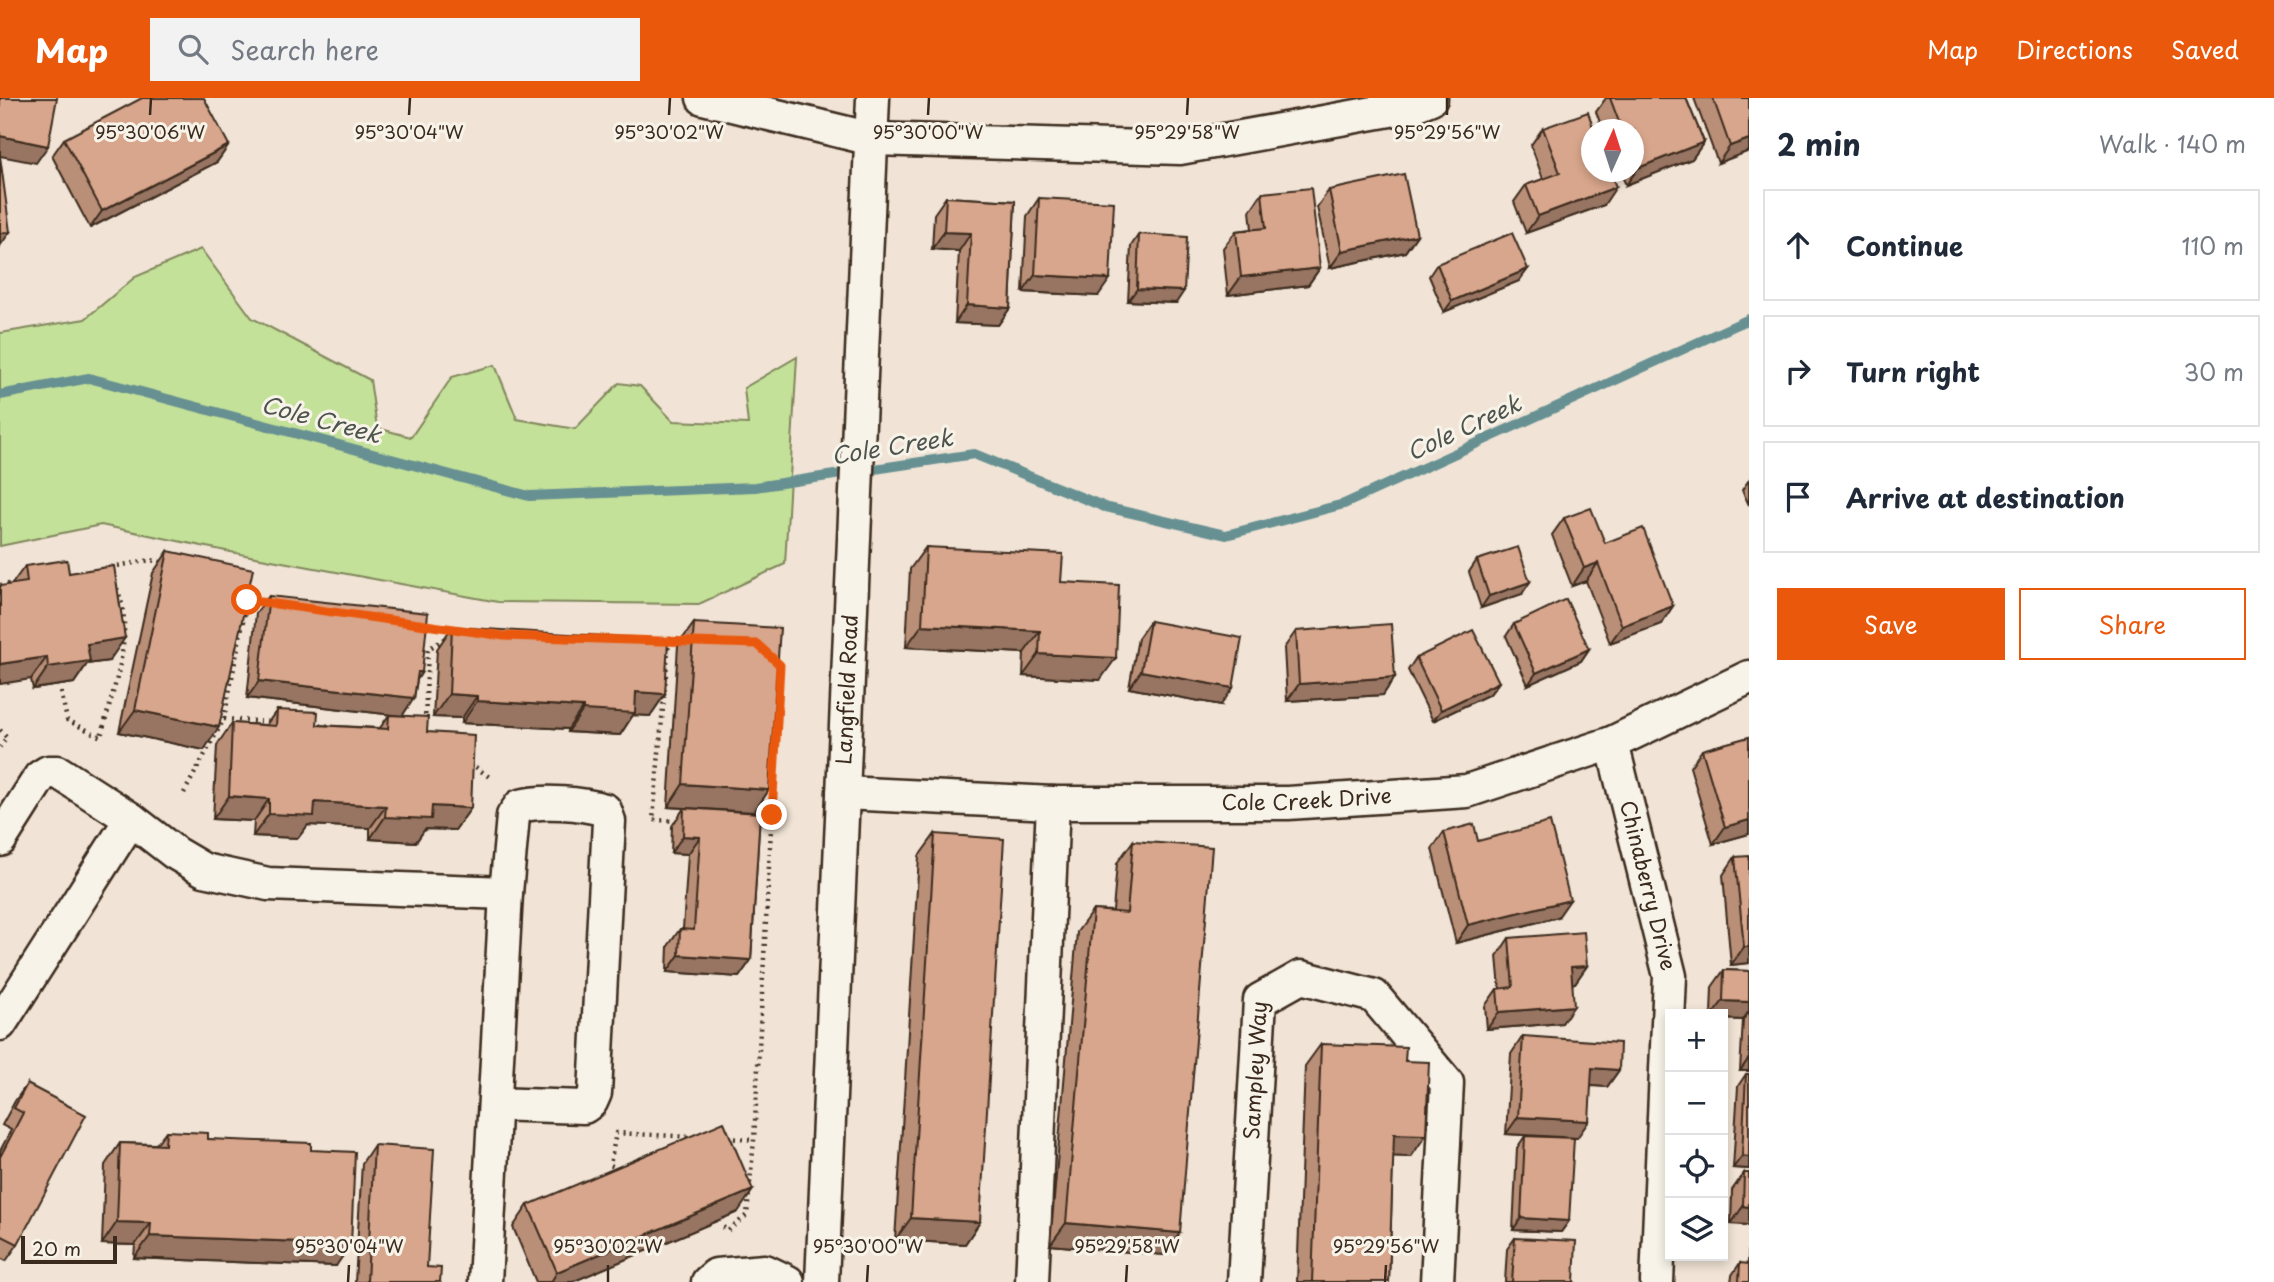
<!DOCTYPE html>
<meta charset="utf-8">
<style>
body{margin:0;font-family:"Playpen Sans",sans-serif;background:#f2f2f3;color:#1f2937}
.controls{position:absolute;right:21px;bottom:21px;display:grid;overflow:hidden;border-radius:0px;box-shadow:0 4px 10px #0003}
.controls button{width:63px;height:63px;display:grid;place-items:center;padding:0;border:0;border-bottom:2px solid #e0e1e3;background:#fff;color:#1f2937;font:35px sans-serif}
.compass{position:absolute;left:1581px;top:21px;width:63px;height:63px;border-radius:50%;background:#fff;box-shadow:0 4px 10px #0003;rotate:3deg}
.scale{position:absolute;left:21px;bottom:18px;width:96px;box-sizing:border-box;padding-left:7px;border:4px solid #3b2a1e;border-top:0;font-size:19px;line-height:24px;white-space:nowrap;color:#3b2a1e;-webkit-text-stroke:5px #f7f3e8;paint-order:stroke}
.stop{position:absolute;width:21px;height:21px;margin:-16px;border:5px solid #ea580c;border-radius:50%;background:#fff}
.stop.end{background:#ea580c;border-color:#fff;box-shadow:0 2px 7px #0008}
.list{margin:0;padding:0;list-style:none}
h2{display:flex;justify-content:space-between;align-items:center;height:91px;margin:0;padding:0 28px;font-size:30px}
h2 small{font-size:23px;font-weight:400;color:#747a83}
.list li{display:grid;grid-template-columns:46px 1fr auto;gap:21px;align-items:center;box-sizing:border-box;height:112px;margin:0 14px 14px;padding:0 14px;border:2px solid #e0e1e3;border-radius:0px}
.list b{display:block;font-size:26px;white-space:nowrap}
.list em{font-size:23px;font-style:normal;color:#747a83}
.actions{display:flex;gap:14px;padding:21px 28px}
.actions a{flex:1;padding:16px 0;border:2px solid #ea580c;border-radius:0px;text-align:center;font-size:24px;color:#ea580c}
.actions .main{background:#ea580c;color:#fff}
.icon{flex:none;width:38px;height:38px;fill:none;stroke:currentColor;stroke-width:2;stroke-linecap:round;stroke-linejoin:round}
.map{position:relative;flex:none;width:1749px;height:1184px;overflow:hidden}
header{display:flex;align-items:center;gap:42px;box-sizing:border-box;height:98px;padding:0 35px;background:#ea580c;color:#fff}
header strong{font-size:33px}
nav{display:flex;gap:38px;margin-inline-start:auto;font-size:24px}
.search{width:490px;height:63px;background:#f2f2f3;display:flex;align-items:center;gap:18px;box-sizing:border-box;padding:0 24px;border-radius:0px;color:#747a83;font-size:26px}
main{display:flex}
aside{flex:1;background:#fff}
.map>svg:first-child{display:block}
.green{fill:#c4e199;stroke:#80865c;stroke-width:2}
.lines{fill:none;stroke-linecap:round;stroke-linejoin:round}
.stream{stroke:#669091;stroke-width:10}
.minor-casing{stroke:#3b2a1e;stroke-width:37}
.path{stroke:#3b2a1e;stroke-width:4.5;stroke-dasharray:2 5;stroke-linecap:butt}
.minor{stroke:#f7f3e8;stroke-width:32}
.wall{fill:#ba8f78;stroke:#3b2a1e;stroke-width:2}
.shaded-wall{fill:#977462;stroke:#3b2a1e;stroke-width:2}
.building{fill:#d8a68c;stroke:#3b2a1e;stroke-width:2}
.route{stroke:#ea580c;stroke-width:9}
.ticks{fill:none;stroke:#3b2a1e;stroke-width:2.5}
.labels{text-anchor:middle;stroke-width:6;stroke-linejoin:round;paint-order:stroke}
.street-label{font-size:21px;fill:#3b2a1e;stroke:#f7f3e8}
.water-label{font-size:23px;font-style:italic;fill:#4d544e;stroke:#f7f3e8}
.ticks-label{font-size:18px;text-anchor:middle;fill:#3b2a1e;stroke:#f7f3e8;stroke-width:6;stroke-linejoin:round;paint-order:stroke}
</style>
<header>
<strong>Map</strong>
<div class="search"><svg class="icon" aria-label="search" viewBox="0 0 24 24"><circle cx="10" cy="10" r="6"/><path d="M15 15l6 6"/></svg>Search here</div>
<nav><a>Map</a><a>Directions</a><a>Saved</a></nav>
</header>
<main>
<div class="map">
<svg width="1749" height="1184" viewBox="0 0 1749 1184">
<rect width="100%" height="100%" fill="#f1e4d6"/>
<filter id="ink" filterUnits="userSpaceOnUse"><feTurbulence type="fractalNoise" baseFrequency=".0143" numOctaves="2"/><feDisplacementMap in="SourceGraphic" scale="14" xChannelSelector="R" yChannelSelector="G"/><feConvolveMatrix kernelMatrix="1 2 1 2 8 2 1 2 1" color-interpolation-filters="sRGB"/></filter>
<g filter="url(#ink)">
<path class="green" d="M201 151 252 220 370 282 377 330 411 339 452 279 495 267 517 321 575 331 619 285 640 288 673 323 748 326 744 290 797 259 785 466 699 506 498 504 250 458 101 427 0 448V235L85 221 135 179Z"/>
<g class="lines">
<path class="stream" d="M0 297 89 280 529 398 755 389 974 356 1105 409 1226 437 1344 406 1749 221"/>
<g class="minor-casing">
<g id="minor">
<path d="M703 0 872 41 1180 50 1412 8 1431 0"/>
<path id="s1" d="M1612 645 1670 878 1657 1184"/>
<path id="s2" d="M843 695 1053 705H1288L1467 693 1612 645 1749 579"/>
<path d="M0 742 40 679 48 674H58L131 721 175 755 204 772 268 786 506 795"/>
<path d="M0 926 131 721"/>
<path d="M485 1184 506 795 513 718 520 708C542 702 582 705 605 712L609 723 595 995 591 1004 584 1009 496 1006"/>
<path d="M708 1184 716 1177 765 1173 788 1184"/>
<path id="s3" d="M822 1184 873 0"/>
<path d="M1032 1184 1053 705"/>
<path id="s4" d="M1244 1184 1260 902 1301 879 1374 898 1447 985 1437 1184"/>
</g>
</g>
<g class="path">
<path d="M111 469 151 462 165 465"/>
<path d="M0 487 16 485"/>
<path d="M247 502 267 504"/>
<path d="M421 528 454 531"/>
<path d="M662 541 685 542"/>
<path d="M669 542 653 722 681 723"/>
<path d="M61 594 67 622 101 639C112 592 137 535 116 488"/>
<path d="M224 621 272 624"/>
<path d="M425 624 428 551 445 541"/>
<path d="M312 627 332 628"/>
<path d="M0 632 7 640 0 649"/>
<path d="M470 665 492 681"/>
<path d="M184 695 224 621 249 493 245 488"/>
<path d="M755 719 772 712"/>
<path d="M727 1040 754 1042"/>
<path d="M619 1071 610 1067 616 1035 694 1039"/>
<path d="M723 1129 728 1133 747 1117 754 1042 780 567 775 561"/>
</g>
<use href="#minor" class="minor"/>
</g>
<g class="wall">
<path d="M1606 0H1686L1704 44 1692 61 1626 87 1620 74H1634V32H1603L1596 14Z"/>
<path d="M1694 0H1749V53L1718 65Z"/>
<path d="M1543 30 1604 107 1526 135 1514 104 1526 87 1543 81 1531 47Z"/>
<path d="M64 41 229 47 217 64 90 130 52 58Z"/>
<path d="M1329 92 1417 137 1405 154 1330 170 1317 109Z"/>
<path d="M1262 95 1320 170 1308 187 1228 197 1223 150 1236 133 1252 131 1250 113Z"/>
<path d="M946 99 1015 103 1010 210 998 227 955 225 959 153 932 151 934 116Z"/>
<path d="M1039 100 1098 198 1023 194 1027 118Z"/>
<path d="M1139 136 1176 205 1128 203 1131 148Z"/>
<path d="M1437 166 1528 171 1519 183 1444 214 1429 178Z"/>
<path d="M1749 382V407L1742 392Z"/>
<path d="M1564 420 1605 445 1673 508 1661 526 1610 545 1586 483 1572 488 1552 437Z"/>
<path d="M926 449 1061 484 1100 582 1023 578 1024 555 906 549 910 471Z"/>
<path d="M168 453 204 652 119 634 153 475Z"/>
<path d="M1477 462 1522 496 1481 510 1469 474Z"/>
<path d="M25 468 69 475 109 563 87 566 74 585 33 591 12 486Z"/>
<path d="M269 498 422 574 417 582 414 600 402 618 247 600 256 515Z"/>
<path d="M1150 523 1221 607 1129 590 1138 540Z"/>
<path d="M694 525 769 692 754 714 668 709 678 547Z"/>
<path d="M1514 526 1589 551 1581 563 1528 587 1506 538Z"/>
<path d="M452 529 665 596 650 618 633 617 620 637 568 634V631L462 625V620L433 619 437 551Z"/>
<path d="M1296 533 1395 579 1383 597 1287 603 1284 550Z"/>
<path d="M1416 560 1499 584 1490 596 1433 623 1408 572Z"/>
<path d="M277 612 317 627 380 630 389 617 427 634 471 710 455 732 425 731 416 744 370 741V730L308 727 298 740 253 738 254 723 213 721 217 647 232 625 266 627Z"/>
<path d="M1749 639V736L1713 746 1690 669 1702 652Z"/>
<path d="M684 710 760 715 751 862 739 879 667 874 668 848 680 831H683L688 756 671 755 672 728Z"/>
<path d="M1444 734 1478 743 1558 819 1456 845 1432 751Z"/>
<path d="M935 736 980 1124 965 1146 895 1142 919 758Z"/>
<path d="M1133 743 1164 1157 1050 1147 1077 834 1093 812 1113 813 1117 765Z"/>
<path d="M1735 759 1749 865 1731 867 1723 777Z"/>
<path d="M1509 840 1587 868 1575 885H1573L1562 925 1487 931 1485 908 1497 891H1500L1497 858Z"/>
<path d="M1724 872 1749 873V973H1740L1743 922 1723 921V916H1711L1712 889Z"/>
<path d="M1523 938 1619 972 1607 989 1591 988 1577 1040 1506 1036 1511 956Z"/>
<path d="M1321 946 1405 963 1411 1059 1393 1058 1389 1184H1297L1305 968Z"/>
<path d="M1746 976H1749V1071L1733 1070 1738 988Z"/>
<path d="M27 986 18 1146 6 1163 0 1160V1053L11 1032 2 1027 15 1003Z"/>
<path d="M166 1033 208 1041 311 1052 336 1168 134 1160 135 1147 102 1146 105 1067 120 1045 156 1046Z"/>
<path d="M1525 1038 1569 1123 1561 1134 1513 1132 1517 1050Z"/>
<path d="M374 1047 427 1169 440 1184H355L362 1065Z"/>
<path d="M1744 1075 1749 1127 1731 1126 1732 1092Z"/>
<path d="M528 1107 738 1114 572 1184H536L513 1129Z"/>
<path d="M1749 1138V1164H1748Z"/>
<path d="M1515 1140 1574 1184H1505L1507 1151Z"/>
<path d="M1740 1165 1749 1184H1731L1732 1177Z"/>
</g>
<g class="shaded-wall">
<path d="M0 38 48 48 36 65 0 58Z"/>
<path d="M1749 41V53L1718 65 1730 48Z"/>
<path d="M1704 44 1692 61 1626 87 1638 70Z"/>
<path d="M229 47 217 64 90 130 102 113Z"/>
<path d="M1616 89 1604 107 1526 135 1538 118Z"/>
<path d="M10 134 0 148V135Z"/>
<path d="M944 134 971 135 959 153 932 151Z"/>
<path d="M1417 137 1405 154 1330 170 1342 153Z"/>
<path d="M1320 170 1308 187 1228 197 1241 179Z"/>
<path d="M1528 171 1519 183 1444 214 1452 203Z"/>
<path d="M1035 177 1110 181 1098 198 1023 194Z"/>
<path d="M1137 191 1184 193 1176 205 1128 203Z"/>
<path d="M967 207 1010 210 998 227 955 225Z"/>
<path d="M1598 465 1586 483 1572 488 1584 470Z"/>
<path d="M1530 484 1522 496 1481 510 1489 498Z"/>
<path d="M1673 508 1661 526 1610 545 1622 528Z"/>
<path d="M922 527 1040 533 1024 555 906 549Z"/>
<path d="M125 540 109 563 87 566 74 585 33 591 48 569 87 546Z"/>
<path d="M1589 551 1581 563 1528 587 1536 575Z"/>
<path d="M1039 556 1116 560 1100 582 1023 578Z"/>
<path d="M47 559 31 581 0 586V566Z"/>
<path d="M1141 573 1233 590 1221 607 1129 590Z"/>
<path d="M1395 579 1383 597 1287 603 1299 586Z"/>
<path d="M259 583 414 600 402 618 247 600Z"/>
<path d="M1499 584 1490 596 1433 623 1441 612Z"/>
<path d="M636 594 665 596 650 618 633 617 620 637 568 634 583 612Z"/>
<path d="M449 596 477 598 462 620 433 619Z"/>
<path d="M477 603 583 609 568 631 462 625Z"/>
<path d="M135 612 219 629 204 652 119 634Z"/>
<path d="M683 686 769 692 754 714 668 709Z"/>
<path d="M229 698 269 701 254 723 213 721Z"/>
<path d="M315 704 386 708 370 730 308 727 298 740 253 738 269 716Z"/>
<path d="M432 708 471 710 455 732 425 731 416 744 370 741 385 719Z"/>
<path d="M1749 722V736L1713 746 1725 729Z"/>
<path d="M683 738 700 739 688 756 671 755Z"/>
<path d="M1570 802 1558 819 1456 845 1468 827Z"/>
<path d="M1744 849H1749V865L1731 867Z"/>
<path d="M679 857 751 862 739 879 667 874Z"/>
<path d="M1587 868 1575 885 1559 886 1571 869Z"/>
<path d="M1723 903 1749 904V913L1743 922 1723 921V916H1713Z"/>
<path d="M1574 908 1562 925 1487 931 1499 914Z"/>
<path d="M1749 960V973H1740Z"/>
<path d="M1592 970 1619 972 1607 989 1580 987Z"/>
<path d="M1518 1019 1589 1023 1577 1040 1506 1036Z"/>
<path d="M1394 1036 1426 1037 1411 1059 1378 1058Z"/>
<path d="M1742 1058 1749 1059V1071L1733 1070Z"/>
<path d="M753 1092 738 1114 572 1184H551L557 1174Z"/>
<path d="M1743 1108 1749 1109V1127L1731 1126Z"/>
<path d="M911 1120 980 1124 965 1146 895 1142Z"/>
<path d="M1521 1120 1569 1123 1561 1134 1513 1132Z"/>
<path d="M117 1124 151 1125 135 1147 102 1146Z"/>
<path d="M1066 1125 1180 1135 1164 1157 1050 1147Z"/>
<path d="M150 1138 351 1146 336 1168 134 1160Z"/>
</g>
<g class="building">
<path d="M0 0H57L48 48 0 38Z"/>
<path d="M142 0H204L229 47 102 113 64 41Z"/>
<path d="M1610 0H1686L1704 44 1638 70 1634 59V32H1622Z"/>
<path d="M1713 0H1749V41L1730 48Z"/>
<path d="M1588 14 1594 32H1592V74H1610L1616 89 1538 118 1526 87 1560 75 1543 30Z"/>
<path d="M0 58 10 134 0 135Z"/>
<path d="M1404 76 1417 137 1342 153 1329 92Z"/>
<path d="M1311 90 1320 170 1241 179 1236 133 1266 130 1262 95Z"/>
<path d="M946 99 1015 103 1010 210 967 207 971 135 944 134Z"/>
<path d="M1039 100 1114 104 1110 181 1035 177Z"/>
<path d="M1512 135 1528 171 1452 203 1437 166Z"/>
<path d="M1139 136 1187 139 1184 193 1137 191Z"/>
<path d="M1591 410 1605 445 1643 430 1673 508 1622 528 1598 465 1584 470 1564 420Z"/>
<path d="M926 449 1063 456 1061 484 1119 487 1116 560 1039 556 1040 533 922 527Z"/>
<path d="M1518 449 1530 484 1489 498 1477 462Z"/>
<path d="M168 453 253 471 219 629 135 612Z"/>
<path d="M67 462 69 475 114 468 125 540 87 546 90 563 48 569 47 559 0 566V488L27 484 25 468Z"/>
<path d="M269 498 428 515 422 574H418L414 600 259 583Z"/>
<path d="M1566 501 1589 551 1536 575 1514 526Z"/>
<path d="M1150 523 1242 540 1233 590 1141 573Z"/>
<path d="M694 525 780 530 769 692 683 686Z"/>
<path d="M1391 526 1395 579 1299 586 1296 533Z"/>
<path d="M452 529 668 542 665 596 636 594 635 615 583 612V609L477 603V598L449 596Z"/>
<path d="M1473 532 1499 584 1441 612 1416 560Z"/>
<path d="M277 612 318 614 317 627 388 631 389 617 428 619 427 634 474 637 471 710 432 708 431 721 385 719 386 708 315 704 314 718 269 716V701L229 698 232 625 276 628Z"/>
<path d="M1749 639V722L1725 729 1702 652Z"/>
<path d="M684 710 760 715 751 862 679 857 680 831 694 832 700 739 683 738Z"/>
<path d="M1550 724 1570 802 1468 827 1444 734 1474 726 1478 743Z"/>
<path d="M935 736 1004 741 980 1124 911 1120Z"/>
<path d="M1133 743 1212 749 1180 1135 1066 1125 1093 812 1127 815Z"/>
<path d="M1749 758V849H1744L1735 759Z"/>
<path d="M1584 834 1587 868 1571 869 1574 908 1499 914 1497 891 1513 889 1509 840Z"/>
<path d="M1724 872 1749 873V904L1723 903Z"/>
<path d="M1523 938 1620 945 1619 972 1592 970 1589 1023 1518 1019Z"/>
<path d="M1321 946 1406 949 1405 963 1429 964 1426 1037 1394 1036 1389 1184H1312Z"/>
<path d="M1746 976H1749V1059L1742 1058Z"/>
<path d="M27 986 86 1017 18 1146 0 1137V1059L23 1015 14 1010Z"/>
<path d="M724 1024 753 1092 557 1174 528 1107Z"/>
<path d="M166 1033 208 1035V1041L311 1045V1052L355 1054 351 1146 150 1138 151 1125 117 1124 120 1045 165 1047Z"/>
<path d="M1525 1038 1574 1040 1569 1123 1521 1120Z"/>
<path d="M374 1047 434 1051 427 1169 441 1170 440 1184H367Z"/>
<path d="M1744 1075H1749V1109L1743 1108Z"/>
<path d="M1515 1140 1576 1143 1574 1184H1512Z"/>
<path d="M1740 1165 1749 1166V1184H1739Z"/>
</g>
</g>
<g class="lines" filter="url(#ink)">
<path class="route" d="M247 502 504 538 757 546 780 567 772 717"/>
</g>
<path class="ticks" d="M150 17 151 0M409 17 410 0M669 17 670 0M928 17 929 0M1187 17 1188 0M1447 17V0M348 1184 349 1167M608 1184V1167M867 1184 868 1167M1126 1184 1127 1167M1385 1184 1386 1167"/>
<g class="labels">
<g class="street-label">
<text dy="7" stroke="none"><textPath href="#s3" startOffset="593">Langfield Road</textPath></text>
<text dy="7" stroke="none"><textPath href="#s2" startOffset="464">Cole Creek Drive</textPath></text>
<text dy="7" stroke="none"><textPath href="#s1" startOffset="147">Chinaberry Drive</textPath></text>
<text dy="7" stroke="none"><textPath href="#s4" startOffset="212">Sampley Way</textPath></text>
</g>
<g class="water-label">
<text transform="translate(321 322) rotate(15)" y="8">Cole Creek</text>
<text transform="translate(1464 330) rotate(-25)" y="8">Cole Creek</text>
<text transform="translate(892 349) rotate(-9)" y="8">Cole Creek</text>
</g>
</g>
<g class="ticks-label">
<text x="150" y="41">95°30'06"W</text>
<text x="409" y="41">95°30'04"W</text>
<text x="669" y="41">95°30'02"W</text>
<text x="928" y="41">95°30'00"W</text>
<text x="1187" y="41">95°29'58"W</text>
<text x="1447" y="41">95°29'56"W</text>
<text x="349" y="1155">95°30'04"W</text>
<text x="608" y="1155">95°30'02"W</text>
<text x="868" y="1155">95°30'00"W</text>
<text x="1127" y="1155">95°29'58"W</text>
<text x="1386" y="1155">95°29'56"W</text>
</g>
</svg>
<div class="controls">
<button>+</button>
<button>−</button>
<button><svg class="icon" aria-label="locate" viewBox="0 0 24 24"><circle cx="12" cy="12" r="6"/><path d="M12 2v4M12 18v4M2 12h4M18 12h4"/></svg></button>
<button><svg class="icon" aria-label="layers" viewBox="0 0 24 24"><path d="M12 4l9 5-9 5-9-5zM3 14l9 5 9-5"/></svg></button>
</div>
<svg class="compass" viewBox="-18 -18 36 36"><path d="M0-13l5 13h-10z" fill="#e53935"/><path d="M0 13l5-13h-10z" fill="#747a83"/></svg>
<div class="scale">20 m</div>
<div class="stop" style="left:247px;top:502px"></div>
<div class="stop end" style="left:772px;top:717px"></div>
</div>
<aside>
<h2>2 min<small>Walk · 140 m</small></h2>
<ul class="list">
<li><svg class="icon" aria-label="ahead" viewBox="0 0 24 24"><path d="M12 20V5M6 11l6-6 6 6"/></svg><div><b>Continue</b></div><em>110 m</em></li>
<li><svg class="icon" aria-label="right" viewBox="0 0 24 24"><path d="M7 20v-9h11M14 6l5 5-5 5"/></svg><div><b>Turn right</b></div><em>30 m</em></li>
<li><svg class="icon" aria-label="arrive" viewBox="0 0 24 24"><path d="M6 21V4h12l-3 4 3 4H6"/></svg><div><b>Arrive at destination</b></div></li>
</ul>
<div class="actions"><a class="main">Save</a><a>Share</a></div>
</aside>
</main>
